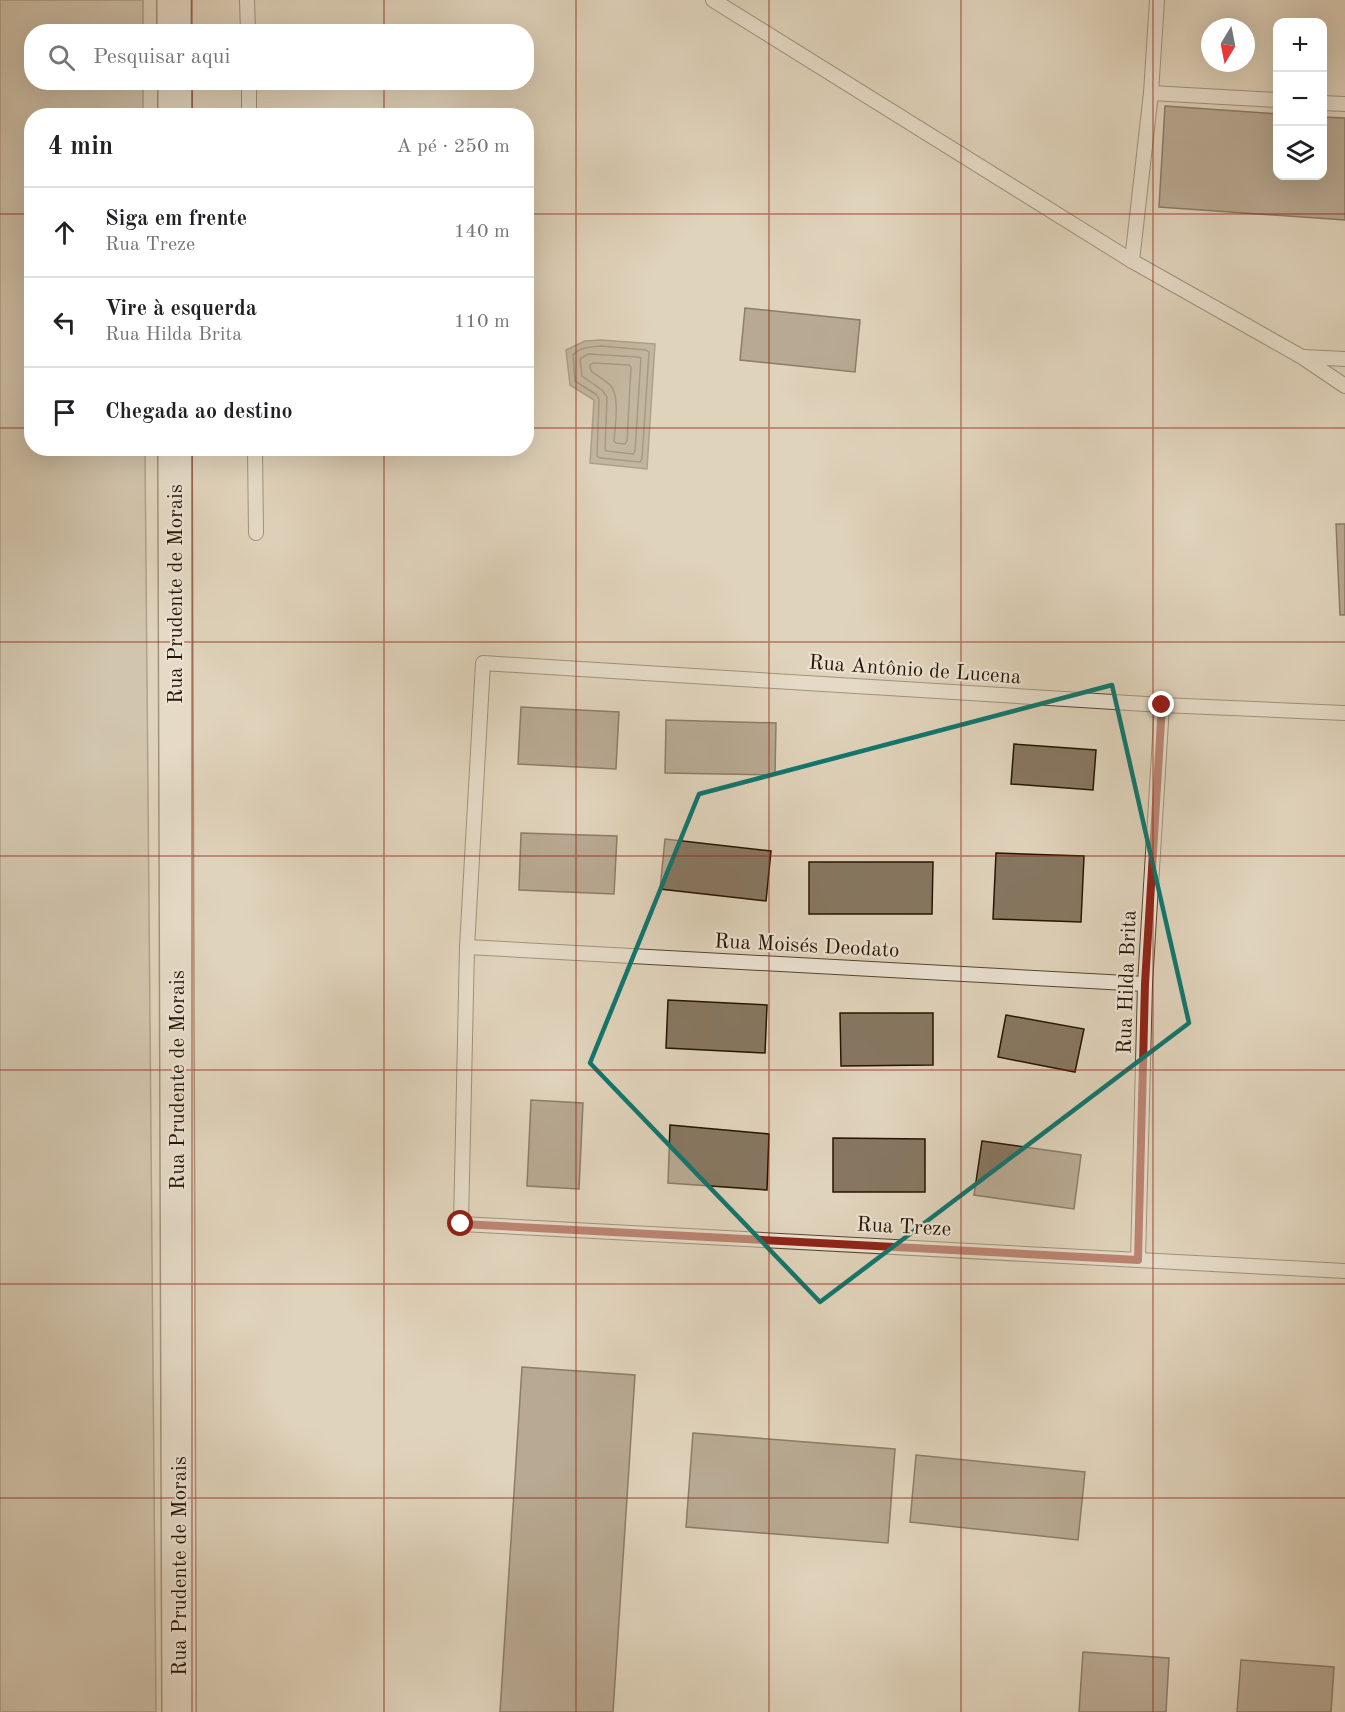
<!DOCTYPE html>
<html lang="pt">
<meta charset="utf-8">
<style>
body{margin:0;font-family:"Old Standard TT",serif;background:#f6f6f6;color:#202124}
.controls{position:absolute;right:18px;top:18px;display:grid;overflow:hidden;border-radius:12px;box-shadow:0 6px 24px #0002}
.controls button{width:54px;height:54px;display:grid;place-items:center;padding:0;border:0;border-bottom:2px solid #e0e0e0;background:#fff;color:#202124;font:30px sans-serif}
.compass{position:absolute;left:1201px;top:18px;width:54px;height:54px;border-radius:50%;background:#fff;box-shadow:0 6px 24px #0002;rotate:190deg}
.stop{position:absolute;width:18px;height:18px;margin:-14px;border:4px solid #8f2418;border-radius:50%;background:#fff}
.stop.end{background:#8f2418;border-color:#fff;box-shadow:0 2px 6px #0008}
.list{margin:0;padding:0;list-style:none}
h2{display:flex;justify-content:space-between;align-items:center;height:78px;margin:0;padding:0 24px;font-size:26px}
h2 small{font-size:20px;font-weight:400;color:#757577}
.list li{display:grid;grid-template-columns:39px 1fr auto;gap:18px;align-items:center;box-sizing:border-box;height:90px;padding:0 24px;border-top:2px solid #e0e0e0}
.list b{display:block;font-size:22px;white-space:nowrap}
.list p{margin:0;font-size:20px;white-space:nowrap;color:#757577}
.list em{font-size:20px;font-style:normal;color:#757577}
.icon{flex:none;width:33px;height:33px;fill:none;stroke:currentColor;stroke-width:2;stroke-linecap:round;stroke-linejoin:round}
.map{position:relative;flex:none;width:1345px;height:1712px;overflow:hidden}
.search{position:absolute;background:#fff;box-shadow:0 6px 24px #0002;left:24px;top:24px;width:510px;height:66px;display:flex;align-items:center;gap:15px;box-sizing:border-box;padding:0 21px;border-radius:24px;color:#757577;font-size:22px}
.panel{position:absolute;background:#fff;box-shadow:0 6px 24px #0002;left:24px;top:108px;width:510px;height:348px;border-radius:24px}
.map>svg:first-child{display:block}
.green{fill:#c1b39b;stroke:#74644e;stroke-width:1.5}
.water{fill:#a1927b;stroke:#70604a;stroke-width:1.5}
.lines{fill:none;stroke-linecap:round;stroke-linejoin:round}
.shore{stroke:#64533e;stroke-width:1.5}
.building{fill:#877761;stroke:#271400;stroke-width:1.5}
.service-casing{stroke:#55442f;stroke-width:16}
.tertiary-casing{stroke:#55442f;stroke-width:36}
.service{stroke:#ebe2d3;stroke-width:14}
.tertiary{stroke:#ebe2d3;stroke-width:33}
.route{stroke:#8f2418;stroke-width:8}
.marked{fill:none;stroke:#0f766e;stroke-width:4.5;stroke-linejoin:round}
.grid{fill:none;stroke:#8f2418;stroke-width:1.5;stroke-opacity:0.55}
.labels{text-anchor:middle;stroke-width:4.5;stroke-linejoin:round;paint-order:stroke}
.street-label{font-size:21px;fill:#271400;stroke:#ebe2d3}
</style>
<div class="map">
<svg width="1345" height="1712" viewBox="0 0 1345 1712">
<rect width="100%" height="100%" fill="#e0d3bb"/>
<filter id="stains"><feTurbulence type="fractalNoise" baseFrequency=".00333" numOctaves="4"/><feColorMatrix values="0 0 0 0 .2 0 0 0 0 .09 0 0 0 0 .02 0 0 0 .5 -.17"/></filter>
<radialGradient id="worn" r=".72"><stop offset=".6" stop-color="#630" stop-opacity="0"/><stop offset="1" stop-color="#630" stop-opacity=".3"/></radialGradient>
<path class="green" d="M0 0H143V31L32 32V82L143 83V115L32 116V448L145 449 156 1712H0Z"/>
<path class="water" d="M601 340 655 344 647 469 590 463 594 400 570 385 566 350 585 341Z"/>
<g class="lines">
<g class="shore">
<path d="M601 346 646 350 649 352 642 459 640 462 600 458 597 456 599 399 597 395 575 381 573 355C580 347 590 347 601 346Z"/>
<path d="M588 354 638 357 641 358 635 451 633 454 607 451 605 450 607 397 602 390 582 376 580 359Z"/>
<path d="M593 363 629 365 631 367 627 441 625 444 616 443 614 441C615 426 620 398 611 386 606 380 597 376 591 371L590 365Z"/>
</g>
</g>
<g class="building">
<path d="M1165 106 1278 114V176H1322V117L1345 118V220L1159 207Z"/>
<path d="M745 308 860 320 855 372 740 360Z"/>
<path d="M1336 524H1345V615H1340Z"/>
<path d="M521 707 619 712 616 769 518 764Z"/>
<path d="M666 720 776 723 775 775 665 773Z"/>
<path d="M1014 744 1096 750 1093 790 1011 784Z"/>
<path d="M521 833 617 836 614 894 519 890Z"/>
<path d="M665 839 771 851 766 901 660 889Z"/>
<path d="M996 853 1084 856 1081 922 993 919Z"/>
<path d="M809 862H933L932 914H809Z"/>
<path d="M668 1000 767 1005 765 1053 666 1048Z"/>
<path d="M840 1013H933V1065L841 1066Z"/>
<path d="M1006 1015 1084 1029 1075 1072 998 1057Z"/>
<path d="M531 1100 583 1103 579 1189 527 1186Z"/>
<path d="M670 1125 769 1134 767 1190 668 1183Z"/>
<path d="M833 1138 925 1139V1192H833Z"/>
<path d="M982 1141 1081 1155 1074 1209 974 1195Z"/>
<path d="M522 1367 635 1375 613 1712H500Z"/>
<path d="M693 1433 895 1449 888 1543 686 1527Z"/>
<path d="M916 1455 1085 1472 1078 1540 910 1522Z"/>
<path d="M1083 1652 1169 1658 1166 1712H1079Z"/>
<path d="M1241 1660 1334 1667 1331 1712H1237Z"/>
</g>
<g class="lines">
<g class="service-casing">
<g id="service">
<path d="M247 0 248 32"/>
<path d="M713 0 1132 261"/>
<path d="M1157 0 1151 93 1132 261 1302 357 1345 386"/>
<path d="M249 82V116"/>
<path d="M1151 93 1278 100"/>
<path d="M1322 103 1345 104"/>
<path d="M1304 357 1345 359"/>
<path d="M255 448 256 533"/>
<path d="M1345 713 1162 705 483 663 467 947 461 1224 1345 1271"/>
<path d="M467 947 1145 984"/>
<path d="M1138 1260 1145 984 1162 705"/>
</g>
</g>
<g class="tertiary-casing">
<g id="tertiary">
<path d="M174 0V32"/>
<path d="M175 82V116"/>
<path d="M175 448 179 1712"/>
</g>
</g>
<use href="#service" class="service"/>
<use href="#tertiary" class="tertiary"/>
</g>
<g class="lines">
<path class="route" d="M461 1224 1138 1260 1145 984 1162 705"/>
</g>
<path d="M0 0H1345V1712H0ZM1112 685 1189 1023 820 1302 590 1063 699 794Z" fill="#e0d3bb" fill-opacity=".55" fill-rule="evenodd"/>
<path class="marked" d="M1112 685 1189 1023 820 1302 590 1063 699 794Z"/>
<path class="grid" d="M192 0V32M384 0V32M576 0V1712M769 0V1712M961 0V1712M1153 0V1712M192 82V116M384 82V116M0 214H32M526 214H1345M0 428H32M526 428H1345M192 448V1712M384 448V1712M0 642H1345M0 856H1345M0 1070H1345M0 1284H1345M0 1498H1345"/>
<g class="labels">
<g class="street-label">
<text transform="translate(175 594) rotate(-90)" y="7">Rua Prudente de Morais</text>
<text transform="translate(915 669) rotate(4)" y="7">Rua Antônio de Lucena</text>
<text transform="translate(807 945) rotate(3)" y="7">Rua Moisés Deodato</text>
<text transform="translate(1126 982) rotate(-88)" y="7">Rua Hilda Brita</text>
<text transform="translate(177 1080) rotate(-90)" y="7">Rua Prudente de Morais</text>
<text transform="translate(904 1226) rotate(3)" y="7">Rua Treze</text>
<text transform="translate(179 1566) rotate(-90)" y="7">Rua Prudente de Morais</text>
</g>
</g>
<rect width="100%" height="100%" filter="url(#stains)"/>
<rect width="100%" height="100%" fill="url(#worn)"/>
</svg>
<div class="controls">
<button>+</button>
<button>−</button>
<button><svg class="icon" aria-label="layers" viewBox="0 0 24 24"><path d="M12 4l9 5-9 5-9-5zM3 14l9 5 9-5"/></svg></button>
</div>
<svg class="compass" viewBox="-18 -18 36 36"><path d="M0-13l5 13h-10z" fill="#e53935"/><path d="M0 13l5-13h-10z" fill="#757577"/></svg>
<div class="stop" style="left:461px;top:1224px"></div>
<div class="stop end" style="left:1162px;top:705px"></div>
<div class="search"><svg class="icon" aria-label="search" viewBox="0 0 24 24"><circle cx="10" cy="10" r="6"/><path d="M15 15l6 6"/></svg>Pesquisar aqui</div>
<section class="panel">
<h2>4 min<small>A pé · 250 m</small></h2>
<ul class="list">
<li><svg class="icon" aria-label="ahead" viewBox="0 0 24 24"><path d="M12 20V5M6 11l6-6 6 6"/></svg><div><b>Siga em frente</b><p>Rua Treze</p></div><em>140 m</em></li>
<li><svg class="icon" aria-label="left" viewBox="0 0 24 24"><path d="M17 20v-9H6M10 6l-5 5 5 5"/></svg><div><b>Vire à esquerda</b><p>Rua Hilda Brita</p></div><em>110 m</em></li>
<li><svg class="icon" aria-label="arrive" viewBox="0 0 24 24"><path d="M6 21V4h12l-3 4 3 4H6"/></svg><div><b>Chegada ao destino</b></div></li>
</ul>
</section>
</div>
